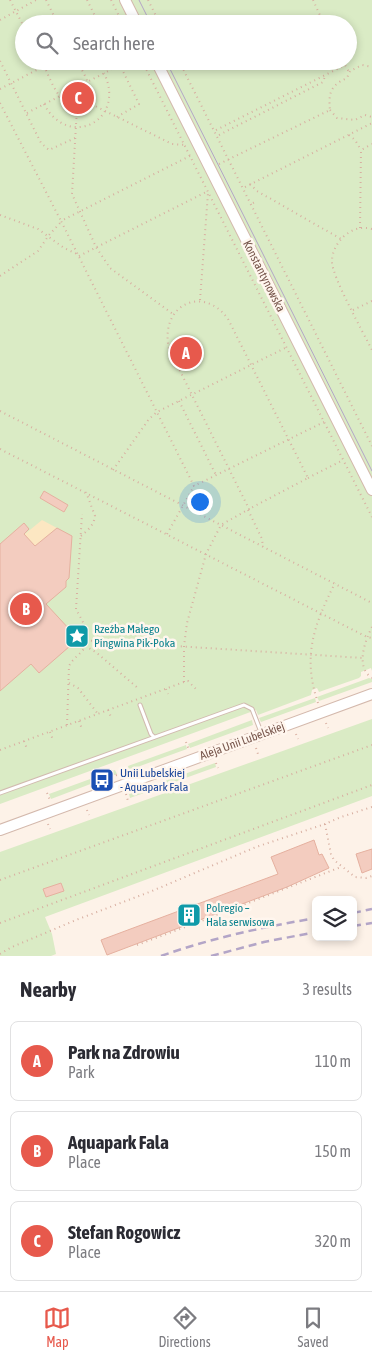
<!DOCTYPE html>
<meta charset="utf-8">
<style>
body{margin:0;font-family:"Asap Condensed",sans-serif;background:#f7f7f7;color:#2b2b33}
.controls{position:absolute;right:15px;bottom:15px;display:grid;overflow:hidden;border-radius:8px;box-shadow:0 2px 8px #0003}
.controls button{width:45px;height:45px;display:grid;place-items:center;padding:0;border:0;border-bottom:1px solid #e1e1e2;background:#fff;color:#2b2b33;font:25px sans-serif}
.you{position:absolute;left:199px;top:501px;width:18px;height:18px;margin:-12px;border:4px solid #fff;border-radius:50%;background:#1a73e8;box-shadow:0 0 0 8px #1a73e833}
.badge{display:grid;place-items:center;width:32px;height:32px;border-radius:50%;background:#e7594c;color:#fff;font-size:16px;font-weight:700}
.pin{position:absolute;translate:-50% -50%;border:2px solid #fff;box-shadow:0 1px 5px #0006}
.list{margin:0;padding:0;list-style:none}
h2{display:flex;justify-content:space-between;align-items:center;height:65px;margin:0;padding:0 20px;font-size:21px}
h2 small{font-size:16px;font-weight:400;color:#7c7c81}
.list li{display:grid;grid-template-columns:32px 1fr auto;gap:15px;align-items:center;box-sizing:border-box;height:80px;margin:0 10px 10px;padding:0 10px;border:1px solid #e1e1e2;border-radius:8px}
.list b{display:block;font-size:19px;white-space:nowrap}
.list p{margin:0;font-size:16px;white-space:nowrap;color:#7c7c81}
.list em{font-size:16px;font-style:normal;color:#7c7c81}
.icon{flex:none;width:28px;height:28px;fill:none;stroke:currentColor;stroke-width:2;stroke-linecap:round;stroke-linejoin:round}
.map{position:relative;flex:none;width:372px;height:956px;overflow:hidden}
.search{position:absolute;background:#fff;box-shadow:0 2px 8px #0003;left:15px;right:15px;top:15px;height:55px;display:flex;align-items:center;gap:12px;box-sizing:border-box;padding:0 18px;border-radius:28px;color:#7c7c81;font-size:19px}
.sheet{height:335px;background:#fff}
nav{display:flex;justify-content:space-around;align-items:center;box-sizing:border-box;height:70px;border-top:1px solid #e1e1e2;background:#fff;font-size:14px;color:#7c7c81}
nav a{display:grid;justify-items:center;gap:2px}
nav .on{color:#e7594c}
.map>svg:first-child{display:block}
.green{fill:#daebc5;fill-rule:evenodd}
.sand{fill:#fce7c2}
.building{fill:#f3ccbf;stroke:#e5b09f}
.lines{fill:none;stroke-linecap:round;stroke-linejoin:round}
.lane-casing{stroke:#d1baaf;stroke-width:5}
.secondary-casing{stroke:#d4b9ad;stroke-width:12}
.path{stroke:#d8afa1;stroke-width:2;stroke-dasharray:1 4;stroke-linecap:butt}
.lane{stroke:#fff;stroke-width:3}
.secondary{stroke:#fff;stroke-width:10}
.tram{stroke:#b3a5c7;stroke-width:1}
.rail{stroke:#b3a5c7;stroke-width:2.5;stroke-dasharray:8 5;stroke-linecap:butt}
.labels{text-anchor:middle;stroke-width:5;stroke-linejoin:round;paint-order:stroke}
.street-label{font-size:12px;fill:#77554b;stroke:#fff6ee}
.culture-label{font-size:12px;fill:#0d838f;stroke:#fff6ee;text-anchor:start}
.transit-label{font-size:12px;fill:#164399;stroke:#fff6ee;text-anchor:start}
</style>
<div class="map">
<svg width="372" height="956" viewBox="0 0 372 956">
<rect width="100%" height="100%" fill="#fdf2e8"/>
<g class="green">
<path d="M0 0H372V671L371 668 361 672V676L359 678 319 692 317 688 312 690 311 695 258 715 256 710 0 804ZM24 24H348V61H24Z"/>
<path d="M369 678 372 679V682L319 701 317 697Z"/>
<path d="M315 698 316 702 261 722 259 718Z"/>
<path d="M372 719V796L45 917 52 934 56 954 51 956H0V852Z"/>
<path d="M252 720 253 725 190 748 188 744Z"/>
<path d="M186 745 187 749 129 770 128 766Z"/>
<path d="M215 763 216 767 130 798 129 794Z"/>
<path d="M115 770 117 774 51 799 49 794Z"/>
</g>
<path class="sand" d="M42 520 57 528 35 547 20 538Z"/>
<g class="building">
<path d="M44 491 68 505 64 512 40 498Z"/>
<path d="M24 523 29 529 24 534 35 546 57 528 72 536 69 578 66 581V587L46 604 71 631 82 632 81 647 70 646 39 673 31 664 0 691V544Z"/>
<path d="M314 840 319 855 322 854 329 868 287 887 107 955 101 940 278 874 271 857Z"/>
<path d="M372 849V869L362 873 356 854Z"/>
<path d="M61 883 64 891 46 897 43 889Z"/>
</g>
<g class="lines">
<g class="lane-casing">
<g id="lane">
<path d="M140 705 151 734 154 737"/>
<path d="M0 793 244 705 252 709 261 732"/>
</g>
</g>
<g class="secondary-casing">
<g id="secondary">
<path d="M125 0 137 24"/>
<path d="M156 61 372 490"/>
<path d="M0 830 372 694"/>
</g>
</g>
<g class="path">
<path d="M10 0 24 27"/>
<path d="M46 0 58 24"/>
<path d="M87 0 99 24"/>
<path d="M111 0 123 24"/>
<path d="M148 0 160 24"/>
<path d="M313 0 324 24"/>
<path d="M0 20 36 0"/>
<path d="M0 61 41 143 49 150 75 138"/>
<path d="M42 61C48 74 54 92 65 102 76 112 92 106 90 90 88 80 82 70 77 61"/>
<path d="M142 61 372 517"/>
<path d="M179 61 372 446"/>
<path d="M0 89 54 61"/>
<path d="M87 102 172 144 185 145"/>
<path d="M0 103 61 221"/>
<path d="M44 104C68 150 127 121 104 73"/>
<path d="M77 108 72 194 96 247 110 268 173 314"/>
<path d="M330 110 337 118 355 120 365 115 372 117"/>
<path d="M27 113 120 65"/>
<path d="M117 117 139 104 118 61"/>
<path d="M216 130 345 65 349 72"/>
<path d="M219 135 323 82 325 76"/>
<path d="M349 135 355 140 361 150"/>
<path d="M190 156 61 221 194 486 324 422"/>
<path d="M219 164 330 110C328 93 331 85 347 78L350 71 362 65 372 67"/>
<path d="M250 184 257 191 341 239"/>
<path d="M245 187 372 123"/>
<path d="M253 203 255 202"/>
<path d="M0 215 38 229 64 248 77 254"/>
<path d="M360 228 361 150 372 144"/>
<path d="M372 229C361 226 352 229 343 237 337 243 332 252 332 261 331 275 364 334 372 350"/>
<path d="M79 256 208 191"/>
<path d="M0 276 38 251 49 235 61 222"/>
<path d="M200 300 208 193"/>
<path d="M353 310 372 301"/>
<path d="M179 401 216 475"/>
<path d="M0 411 372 603"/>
<path d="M0 449 320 613 367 637 372 638"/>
<path d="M113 470 149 419 157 412 287 347"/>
<path d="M308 478 343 460"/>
<path d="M248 510 262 539 263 547"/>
<path d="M167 534 194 486"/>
<path d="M81 536C88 530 94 525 95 516L86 492"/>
<path d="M372 627C365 641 355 667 372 678"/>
<path d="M81 640 363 658"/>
<path d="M81 643 97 653 139 689"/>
<path d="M184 682V646L187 623 206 554 221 525 249 509 169 349C159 305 203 284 228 319L308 478 249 509"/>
<path d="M69 683 78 688 98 714"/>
<path d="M166 689 168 694"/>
<path d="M318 703C302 656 314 625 335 583"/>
<path d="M108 710 111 717"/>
<path d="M79 721 82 729"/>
<path d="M326 723 328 728"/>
<path d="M67 725 69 666C73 658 81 654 85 647 93 634 81 620 76 609L82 514"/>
<path d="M50 732 53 740"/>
<path d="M296 734 298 739"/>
<path d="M24 741 27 749"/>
<path d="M186 742 189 750"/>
<path d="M256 748 258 754"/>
<path d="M0 750 184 682 188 681 196 689"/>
<path d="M216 763 218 768"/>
<path d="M97 782 128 771 126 765"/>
<path d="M47 793 50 800"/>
<path d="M126 794 128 801"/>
<path d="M372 807 341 817 325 824 331 854 334 860 355 877 366 878 372 876"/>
<path d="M87 810 89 815"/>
<path d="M48 824 50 829"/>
<path d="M0 880 372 745"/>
<path d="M0 923 372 785"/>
<path d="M137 945 212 917 341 867"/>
<path d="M0 954 12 947 76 920 152 891 256 847 325 824"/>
</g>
<use href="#lane" class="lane"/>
<use href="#secondary" class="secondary"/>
<g class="tram">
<path d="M139 0 151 24"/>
<path d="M166 61 372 471"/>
</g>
<g class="rail">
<path d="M353 913 372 909"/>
<path d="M353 926 372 923"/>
<path d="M161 956C212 938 263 927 316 918"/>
<path d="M211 956 264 942 316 932"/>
</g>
</g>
<defs>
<g id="sight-square" transform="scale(1.25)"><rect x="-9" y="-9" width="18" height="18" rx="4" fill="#0f9aa8" stroke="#fff6ee"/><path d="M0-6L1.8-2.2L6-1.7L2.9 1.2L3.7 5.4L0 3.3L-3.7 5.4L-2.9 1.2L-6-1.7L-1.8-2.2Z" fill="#fff"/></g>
<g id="bus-square" transform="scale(1.25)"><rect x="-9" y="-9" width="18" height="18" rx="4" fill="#1a4fb4" stroke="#fff6ee"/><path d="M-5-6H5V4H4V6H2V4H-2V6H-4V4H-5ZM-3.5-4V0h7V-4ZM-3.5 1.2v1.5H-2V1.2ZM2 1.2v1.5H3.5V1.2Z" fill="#fff"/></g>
<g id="building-square" transform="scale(1.25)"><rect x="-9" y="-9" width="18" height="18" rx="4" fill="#0f9aa8" stroke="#fff6ee"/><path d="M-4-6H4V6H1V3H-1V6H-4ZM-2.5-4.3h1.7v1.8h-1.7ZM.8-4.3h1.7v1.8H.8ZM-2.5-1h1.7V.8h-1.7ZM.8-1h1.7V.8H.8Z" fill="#fff"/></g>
</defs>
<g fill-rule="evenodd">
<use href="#sight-square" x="77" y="636"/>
<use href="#bus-square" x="102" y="780"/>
<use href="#building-square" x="189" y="915"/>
</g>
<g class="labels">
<g class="street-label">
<text transform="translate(264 276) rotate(63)" y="4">Konstantynowska</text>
<text transform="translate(242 741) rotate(-20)" y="4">Aleja Unii Lubelskiej</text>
</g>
<g class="culture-label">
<text x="94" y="633">Rzeźba Małego<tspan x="94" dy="14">Pingwina Pik-Poka</tspan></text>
<text x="206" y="912">Polregio –<tspan x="206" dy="14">Hala serwisowa</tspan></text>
</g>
<g class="transit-label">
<text x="120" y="777">Unii Lubelskiej<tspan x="120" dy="14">- Aquapark Fala</tspan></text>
</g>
</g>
</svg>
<div class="controls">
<button><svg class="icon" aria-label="layers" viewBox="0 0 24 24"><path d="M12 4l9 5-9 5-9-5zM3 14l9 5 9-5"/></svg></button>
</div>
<div class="you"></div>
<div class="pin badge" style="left:186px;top:353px">A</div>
<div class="pin badge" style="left:26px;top:609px">B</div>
<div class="pin badge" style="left:78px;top:98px">C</div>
<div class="search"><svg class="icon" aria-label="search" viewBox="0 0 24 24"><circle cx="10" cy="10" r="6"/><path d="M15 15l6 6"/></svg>Search here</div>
</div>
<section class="sheet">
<h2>Nearby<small>3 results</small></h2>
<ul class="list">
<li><span class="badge">A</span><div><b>Park na Zdrowiu</b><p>Park</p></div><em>110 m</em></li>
<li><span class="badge">B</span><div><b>Aquapark Fala</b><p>Place</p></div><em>150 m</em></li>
<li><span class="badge">C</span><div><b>Stefan Rogowicz</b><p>Place</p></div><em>320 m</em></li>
</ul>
</section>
<nav>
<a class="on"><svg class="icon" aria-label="map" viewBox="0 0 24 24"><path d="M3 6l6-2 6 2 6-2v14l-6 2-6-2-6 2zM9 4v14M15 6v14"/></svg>Map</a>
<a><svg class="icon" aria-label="directions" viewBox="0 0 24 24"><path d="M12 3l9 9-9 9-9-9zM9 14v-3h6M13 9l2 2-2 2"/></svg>Directions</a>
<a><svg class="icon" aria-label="saved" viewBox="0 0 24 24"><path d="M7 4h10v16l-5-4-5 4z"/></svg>Saved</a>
</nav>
